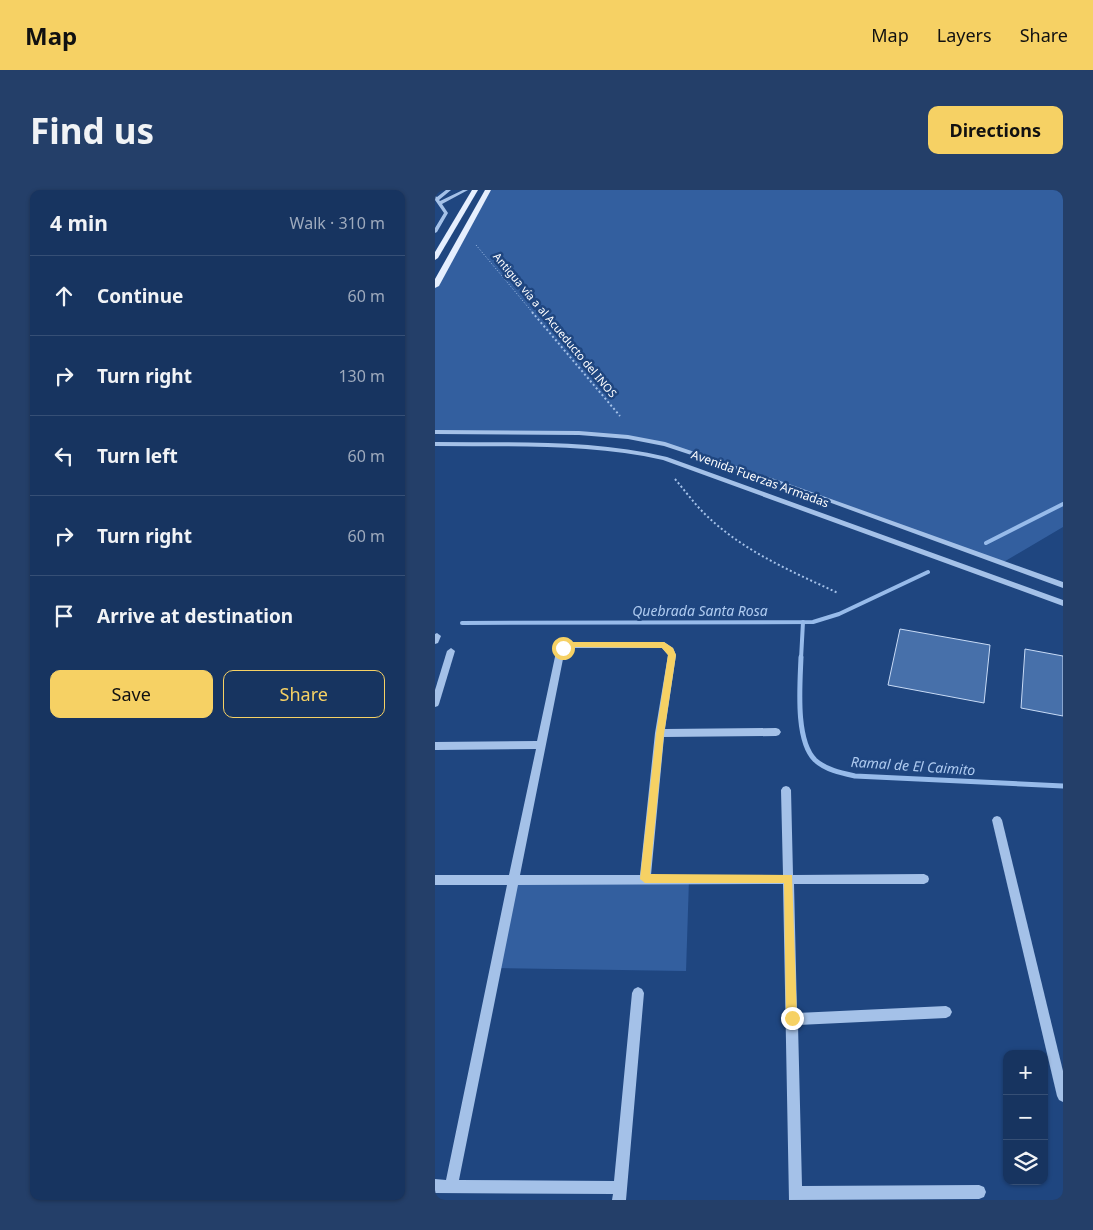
<!DOCTYPE html>
<meta charset="utf-8">
<style>
body{margin:0;font-family:"Noto Sans",sans-serif;background:#243f69;color:#f1f3f6}
.controls{position:absolute;right:15px;bottom:15px;display:grid;overflow:hidden;border-radius:10px;box-shadow:0 1px 4px #0004}
.controls button{width:45px;height:45px;display:grid;place-items:center;padding:0;border:0;border-bottom:1px solid #364f75;background:#173460;color:#f1f3f6;font:25px sans-serif}
.stop{position:absolute;width:15px;height:15px;margin:-11px;border:4px solid #f6d164;border-radius:50%;background:#fff}
.stop.end{background:#f6d164;border-color:#fff;box-shadow:0 1px 5px #0008}
.list{margin:0;padding:0;list-style:none}
h2{display:flex;justify-content:space-between;align-items:center;height:65px;margin:0;padding:0 20px;font-size:21px}
h2 small{font-size:16px;font-weight:400;color:#9eaabd}
.list li{display:grid;grid-template-columns:32px 1fr auto;gap:15px;align-items:center;box-sizing:border-box;height:80px;padding:0 20px;border-top:1px solid #364f75}
.list b{display:block;font-size:19px;white-space:nowrap}
.list em{font-size:16px;font-style:normal;color:#9eaabd}
.actions{display:flex;gap:10px;padding:15px 20px}
.actions a{flex:1;padding:11px 0;border:1px solid #f6d164;border-radius:10px;text-align:center;font-size:18px;color:#f6d164}
.actions .main{background:#f6d164;color:#111}
.icon{flex:none;width:28px;height:28px;fill:none;stroke:currentColor;stroke-width:2;stroke-linecap:round;stroke-linejoin:round}
.map{position:relative;flex:none;width:628px;height:1010px;overflow:hidden;border-radius:10px}
header{display:flex;align-items:center;gap:30px;box-sizing:border-box;height:70px;padding:0 25px;background:#f6d164;color:#111}
header strong{font-size:24px}
nav{display:flex;gap:28px;margin-inline-start:auto;font-size:18px}
.intro{display:flex;align-items:center;justify-content:space-between;box-sizing:border-box;height:120px;padding:0 30px}
h1{margin:0;font-size:35px}
.button{padding:12px 22px;border-radius:10px;background:#f6d164;color:#111;font-size:18px;font-weight:700}
main{display:flex;gap:30px;padding:0 30px}
aside{flex:1;background:#173460;border-radius:10px;box-shadow:0 1px 4px #0004}
.map>svg:first-child{display:block}
.green{fill:#335f9f}
.lines{fill:none;stroke-linecap:round;stroke-linejoin:round}
.stream-far1{stroke:#97bbea;stroke-width:4}
.stream{stroke:#97bbea;stroke-width:5}
.building{fill:#4770aa;stroke:#c8dbf6}
.path-far1{stroke:#a4c1e8;stroke-width:1;stroke-dasharray:1 2;stroke-linecap:butt}
.path{stroke:#a4c1e8;stroke-width:2;stroke-dasharray:2 2.5;stroke-linecap:butt}
.minor{fill:#a4c1e8;fill-rule:evenodd}
.major{fill:#e6effe;fill-rule:evenodd}
.route{fill:#f6d164}
.labels{text-anchor:middle;stroke-width:5;stroke-linejoin:round;paint-order:stroke}
.far-street-label{font-size:11px;fill:#fff;stroke:#1f4680}
.street-label{font-size:12px;fill:#fff;stroke:#1f4680}
.water-label{font-size:14px;font-style:italic;fill:#afcbf0;stroke:#1f4680}
</style>
<header>
<strong>Map</strong>
<nav><a>Map</a><a>Layers</a><a>Share</a></nav>
</header>
<div class="intro"><h1>Find us</h1><a class="button">Directions</a></div>
<main>
<aside>
<h2>4 min<small>Walk · 310 m</small></h2>
<ul class="list">
<li><svg class="icon" aria-label="ahead" viewBox="0 0 24 24"><path d="M12 20V5M6 11l6-6 6 6"/></svg><div><b>Continue</b></div><em>60 m</em></li>
<li><svg class="icon" aria-label="right" viewBox="0 0 24 24"><path d="M7 20v-9h11M14 6l5 5-5 5"/></svg><div><b>Turn right</b></div><em>130 m</em></li>
<li><svg class="icon" aria-label="left" viewBox="0 0 24 24"><path d="M17 20v-9H6M10 6l-5 5 5 5"/></svg><div><b>Turn left</b></div><em>60 m</em></li>
<li><svg class="icon" aria-label="right" viewBox="0 0 24 24"><path d="M7 20v-9h11M14 6l5 5-5 5"/></svg><div><b>Turn right</b></div><em>60 m</em></li>
<li><svg class="icon" aria-label="arrive" viewBox="0 0 24 24"><path d="M6 21V4h12l-3 4 3 4H6"/></svg><div><b>Arrive at destination</b></div></li>
</ul>
<div class="actions"><a class="main">Save</a><a>Share</a></div>
</aside>
<div class="map">
<svg width="628" height="1010" viewBox="0 0 628 1010">
<rect width="100%" height="100%" fill="#1f4680"/>
<g class="green">
<path d="M53 0H628V337L567 373 245 258 177 245 0 242V96Z"/>
<path d="M79 689H254L251 781 60 778Z"/>
</g>
<g class="lines">
<g class="stream-far1">
<path d="M551 353 628 314"/>
<path d="M27 433 378 432 404 424 493 382"/>
<path d="M366 469 368 432"/>
</g>
<path class="stream" d="M366 467C365 495 360 550 380 570 391 580 406 583 420 586L628 596"/>
</g>
<g class="building">
<path d="M465 439 555 455 549 513 453 495Z"/>
<path d="M590 459 628 466V526L586 518Z"/>
</g>
<g class="lines">
<path class="path-far1" d="M41 55 98 123"/>
<g class="path">
<path d="M97 122 185 226"/>
<path d="M240 289C251 302 261 316 273 327 310 362 358 382 403 403"/>
</g>
<g class="minor">
<path d="M11 0H16L4 10 5 11 28 0H33L7 14 13 23 2 42 0 43V38L9 23 0 10V6L2 7Z"/>
<path d="M0 240 144 241 193 245 230 252 354 294 628 392V398L350 296 229 256 193 249 144 245 0 244Z"/>
<path d="M0 252C78 253 156 249 232 267L628 410V416L228 270C153 253 76 257 0 256Z"/>
<path d="M2 443 6 446 3 453 0 454V444Z"/>
<path d="M135 452H229L238 458 241 465 230 539 341 538 344 539 346 542 344 545 341 546 229 547 216 685H348L346 600 348 597 351 596 354 597 356 600 358 685 489 684 493 686 494 689 493 692 489 694H359L362 823 511 816 515 818 517 822 515 826 511 828 363 835 367 996 544 995 549 997 551 1002 549 1007 544 1009 354 1010 348 694 83 695 24 990 179 991 197 803 199 799 203 797 207 799 209 803 191 1010H177L178 1004 0 1003V989L11 990 72 695H0V685H74L101 559 0 560V552L102 551 121 462ZM137 458H227L233 465 220 543 205 685H85L129 464Z"/>
<path d="M16 458 20 461 4 514 3 516 0 517V500L12 461Z"/>
<path d="M562 626 565 627 567 630 628 881V912L624 910 622 906 557 630 559 627Z"/>
</g>
<g class="major">
<path d="M37 0H43L3 68 0 70V62Z"/>
<path d="M50 0H56L4 96 0 98V89Z"/>
</g>
</g>
<path class="route" d="M135 452H229L238 458 241 465 229 544 215 684 357 685 362 828 360 832 357 834 353 832 351 828 349 693H210L205 689 221 544 233 465 227 458 136 457 126 460V456Z"/>
<g class="labels">
<g class="far-street-label">
<text transform="translate(120 135) rotate(50)" y="4">Antigua vía a al Acueducto del INOS</text>
</g>
<g class="street-label">
<text transform="translate(325 289) rotate(20)" y="4">Avenida Fuerzas Armadas</text>
</g>
<g class="water-label">
<text x="265" y="426">Quebrada Santa Rosa</text>
<text transform="translate(478 576) rotate(4)" y="5">Ramal de El Caimito</text>
</g>
</g>
</svg>
<div class="controls">
<button>+</button>
<button>−</button>
<button><svg class="icon" aria-label="layers" viewBox="0 0 24 24"><path d="M12 4l9 5-9 5-9-5zM3 14l9 5 9-5"/></svg></button>
</div>
<div class="stop" style="left:128px;top:458px"></div>
<div class="stop end" style="left:357px;top:828px"></div>
</div>
</main>
